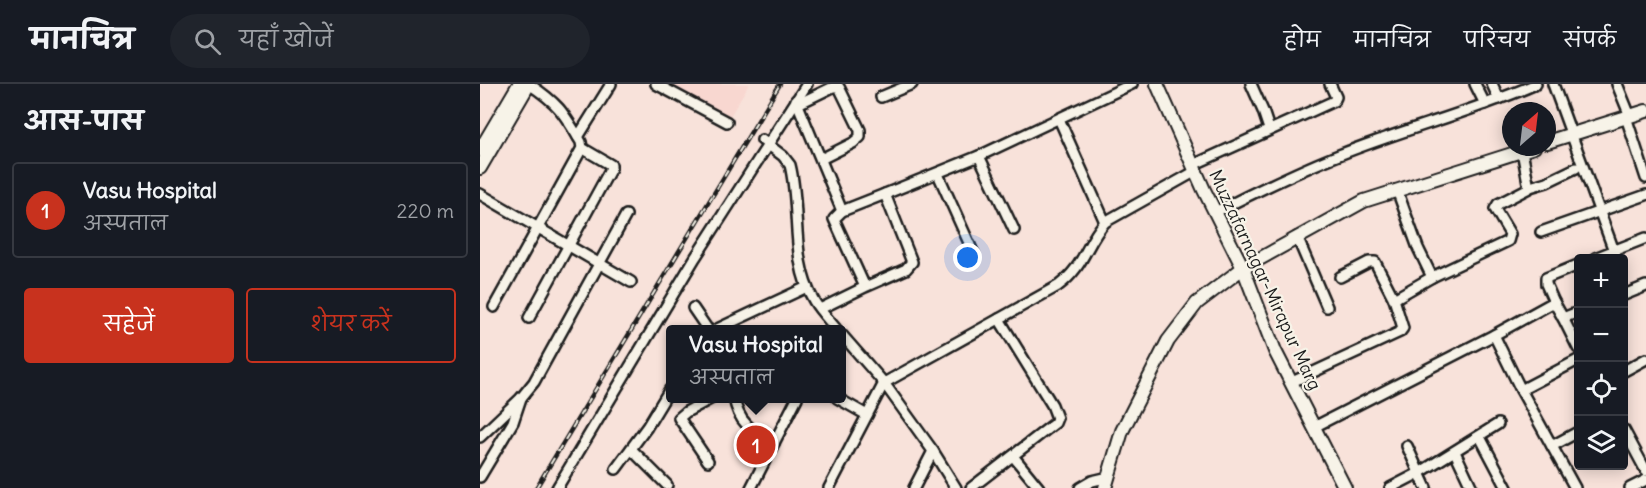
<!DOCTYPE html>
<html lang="hi">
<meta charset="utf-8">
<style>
body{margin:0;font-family:Delius,"Playpen Sans Deva",sans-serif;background:#20242c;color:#f1f3f6}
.controls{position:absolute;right:18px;bottom:18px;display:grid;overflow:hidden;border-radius:6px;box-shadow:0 3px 15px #0003}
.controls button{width:54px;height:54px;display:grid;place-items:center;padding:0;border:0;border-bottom:2px solid #363941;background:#171b24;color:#f1f3f6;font:30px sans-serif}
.compass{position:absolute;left:1022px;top:18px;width:54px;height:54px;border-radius:50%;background:#171b24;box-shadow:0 3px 15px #0003;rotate:28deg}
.you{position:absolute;left:488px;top:174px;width:21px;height:21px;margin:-15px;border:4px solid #fff;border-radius:50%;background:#1a73e8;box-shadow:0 0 0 9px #1a73e833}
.badge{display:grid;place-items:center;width:39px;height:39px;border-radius:50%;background:#c8321e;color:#fff;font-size:20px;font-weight:700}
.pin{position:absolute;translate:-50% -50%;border:3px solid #fff;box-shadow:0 2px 6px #0006}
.popup{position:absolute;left:186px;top:241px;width:180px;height:78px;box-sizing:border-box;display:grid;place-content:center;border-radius:6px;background:#171b24;filter:drop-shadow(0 2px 4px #0005);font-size:20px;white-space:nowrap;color:#9ea1a6}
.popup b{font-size:22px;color:#f1f3f6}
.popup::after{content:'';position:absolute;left:50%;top:100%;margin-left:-12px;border:12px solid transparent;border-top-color:#171b24}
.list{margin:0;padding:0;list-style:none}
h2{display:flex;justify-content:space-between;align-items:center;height:78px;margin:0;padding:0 24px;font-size:26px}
h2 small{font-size:20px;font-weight:400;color:#9ea1a6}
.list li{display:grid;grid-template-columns:39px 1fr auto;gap:18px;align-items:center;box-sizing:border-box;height:96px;margin:0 12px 12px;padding:0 12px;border:2px solid #363941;border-radius:6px}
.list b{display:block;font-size:22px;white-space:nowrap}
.list p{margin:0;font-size:20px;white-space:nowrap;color:#9ea1a6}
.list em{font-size:20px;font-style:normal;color:#9ea1a6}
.actions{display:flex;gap:12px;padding:18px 24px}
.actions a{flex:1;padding:14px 0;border:2px solid #c8321e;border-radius:6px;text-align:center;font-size:21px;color:#c8321e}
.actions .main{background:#c8321e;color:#fff}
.icon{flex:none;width:33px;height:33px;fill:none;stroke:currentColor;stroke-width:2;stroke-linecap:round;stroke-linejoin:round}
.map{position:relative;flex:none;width:1166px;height:404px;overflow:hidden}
header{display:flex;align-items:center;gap:36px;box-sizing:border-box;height:84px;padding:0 30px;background:#171b24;border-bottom:2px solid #363941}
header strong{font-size:28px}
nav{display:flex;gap:33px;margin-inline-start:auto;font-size:21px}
.search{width:420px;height:54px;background:#20242c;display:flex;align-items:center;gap:15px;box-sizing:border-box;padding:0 21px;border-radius:33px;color:#9ea1a6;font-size:22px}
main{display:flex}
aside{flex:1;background:#171b24}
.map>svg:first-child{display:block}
.built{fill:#f8d7d0}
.building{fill:#f9bcb9;stroke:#1c1c1c;stroke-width:1.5}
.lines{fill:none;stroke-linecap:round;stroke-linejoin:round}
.minor-casing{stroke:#1c1c1c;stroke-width:14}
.secondary-casing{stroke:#1c1c1c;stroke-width:16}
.minor{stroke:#f7f3e8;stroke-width:9}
.secondary{stroke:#f7f3e8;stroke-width:12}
.rail-casing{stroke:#1c1c1c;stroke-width:4.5}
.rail{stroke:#f7f3e8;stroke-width:2;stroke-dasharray:7;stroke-linecap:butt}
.labels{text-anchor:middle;stroke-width:4.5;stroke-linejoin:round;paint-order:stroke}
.street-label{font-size:18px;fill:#1c1c1c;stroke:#f7f3e8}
</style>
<header>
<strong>मानचित्र</strong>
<div class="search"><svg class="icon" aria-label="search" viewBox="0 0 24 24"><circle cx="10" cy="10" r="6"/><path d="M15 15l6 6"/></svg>यहाँ खोजें</div>
<nav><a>होम</a><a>मानचित्र</a><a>परिचय</a><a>संपर्क</a></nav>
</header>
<main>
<aside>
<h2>आस-पास<small></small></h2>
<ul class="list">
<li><span class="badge">1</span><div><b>Vasu Hospital</b><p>अस्पताल</p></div><em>220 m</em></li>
</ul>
<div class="actions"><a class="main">सहेजें</a><a>शेयर करें</a></div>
</aside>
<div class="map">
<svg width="1166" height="404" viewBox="0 0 1166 404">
<rect width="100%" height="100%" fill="#f8e2da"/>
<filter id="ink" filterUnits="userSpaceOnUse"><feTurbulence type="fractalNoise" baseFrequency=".0167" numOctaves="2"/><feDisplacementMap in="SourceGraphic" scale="12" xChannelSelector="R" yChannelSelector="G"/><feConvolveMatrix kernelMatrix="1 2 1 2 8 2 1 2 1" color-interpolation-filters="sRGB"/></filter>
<g filter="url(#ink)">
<path class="built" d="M187 0H269L249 34Z"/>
<path class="building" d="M268 352 291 364 285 375 262 364Z"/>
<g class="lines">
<g class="minor-casing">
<g id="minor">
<path d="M176 0 247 38"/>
<path d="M771 0 783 27 789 45"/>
<path d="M995 0 1005 20"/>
<path d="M1012 0 1019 15"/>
<path d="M1073 0 1134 167"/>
<path d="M1137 0 1150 32"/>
<path d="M401 13 432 0"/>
<path d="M316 16 362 127"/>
<path d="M318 20 353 3H359L380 46V53L373 59 341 75"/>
<path d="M1146 33 1166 94"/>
<path d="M579 35 625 138"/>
<path d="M98 53 131 0"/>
<path d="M282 56 303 72 310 81C321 124 310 177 334 217 340 227 349 236 357 246"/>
<path d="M499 72 534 146"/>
<path d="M713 81 854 17 856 13 850 0"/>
<path d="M458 90 494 170"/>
<path d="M1050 103 1067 98 1096 84"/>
<path d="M917 106 938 164 952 193"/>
<path d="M0 110 151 198"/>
<path d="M405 110 499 72 652 0"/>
<path d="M735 128C776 108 817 87 859 71 924 45 992 28 1056 0"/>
<path d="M1061 148 1166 111"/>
<path d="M817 153 847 223"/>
<path d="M1115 174 1166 154"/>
<path d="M1144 211 1166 202"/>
<path d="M914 215 952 193 1028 157 1030 150 1015 125 1018 120 1049 104 1042 67"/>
<path d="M1074 218 1066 200V194L1098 181"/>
<path d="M14 223 102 64 101 58C83 28 79 20 49 0"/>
<path d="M213 224 228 246"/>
<path d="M340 225 385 203 426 185 432 178 405 110 362 127 354 135 385 203"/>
<path d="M49 234 131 84V81L102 64"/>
<path d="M1083 234 1098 264"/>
<path d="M235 246 327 203"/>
<path d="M362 251 404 299 453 367 476 404"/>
<path d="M1014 251 1041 306"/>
<path d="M1144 287 1166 275"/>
<path d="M812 298 920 248 923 244 914 215 895 178H889L860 193"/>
<path d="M254 314C259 341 273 347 294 359"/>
<path d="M357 314 387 331"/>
<path d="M834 343 1014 251 1074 218 1083 234 1098 228"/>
<path d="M1144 346 1166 387"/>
<path d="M0 353 41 314 54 298 146 131"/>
<path d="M1000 353 1027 404"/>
<path d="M927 362 946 404"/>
<path d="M1072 362 1098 348"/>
<path d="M151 365 187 401"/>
<path d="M975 368 992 404"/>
<path d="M533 372 559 404"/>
<path d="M228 377 199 334 206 328 232 314"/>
<path d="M136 385 167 343 190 305"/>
<path d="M0 393 33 338 41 314"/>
<path d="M77 404 215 174 327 0"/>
<path d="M271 404 317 314"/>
<path d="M349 404 404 299 578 202C605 182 605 161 625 138L716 87"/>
<path d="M434 404 453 367"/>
<path d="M491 404 575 339 577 334 572 321 519 235"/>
<path d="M600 404 612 397 629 393"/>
<path d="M910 404 939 389 1018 340"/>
<path d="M1095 404 1041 306 1098 276"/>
<path d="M1150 404 1166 396"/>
</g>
</g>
<g class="secondary-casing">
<g id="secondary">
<path d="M677 0 724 106 763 184 795 267 865 404"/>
<path d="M1067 58 1166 27"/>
<path d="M0 66 39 0"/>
<path d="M0 84 49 0"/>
<path d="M625 404 642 347 688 257 717 219 763 184 884 117 1054 63"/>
</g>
</g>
<use href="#minor" class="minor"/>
<use href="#secondary" class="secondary"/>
<g class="rail-casing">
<path id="rail" d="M56 404 300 0"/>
</g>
<use href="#rail" class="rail"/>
</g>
</g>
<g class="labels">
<g class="street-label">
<text transform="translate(785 196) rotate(65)" y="6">Muzzafarnagar-Mirapur Marg</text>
</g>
</g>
</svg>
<div class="controls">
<button>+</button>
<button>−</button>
<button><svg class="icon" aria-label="locate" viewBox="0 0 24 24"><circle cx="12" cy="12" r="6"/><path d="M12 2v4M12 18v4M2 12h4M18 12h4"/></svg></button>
<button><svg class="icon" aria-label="layers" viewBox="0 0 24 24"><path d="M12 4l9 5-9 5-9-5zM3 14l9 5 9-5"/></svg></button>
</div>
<svg class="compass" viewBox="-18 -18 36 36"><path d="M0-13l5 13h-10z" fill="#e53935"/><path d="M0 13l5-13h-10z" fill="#9ea1a6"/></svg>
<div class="you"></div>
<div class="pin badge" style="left:276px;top:361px">1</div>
<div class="popup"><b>Vasu Hospital</b>अस्पताल</div>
</div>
</main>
